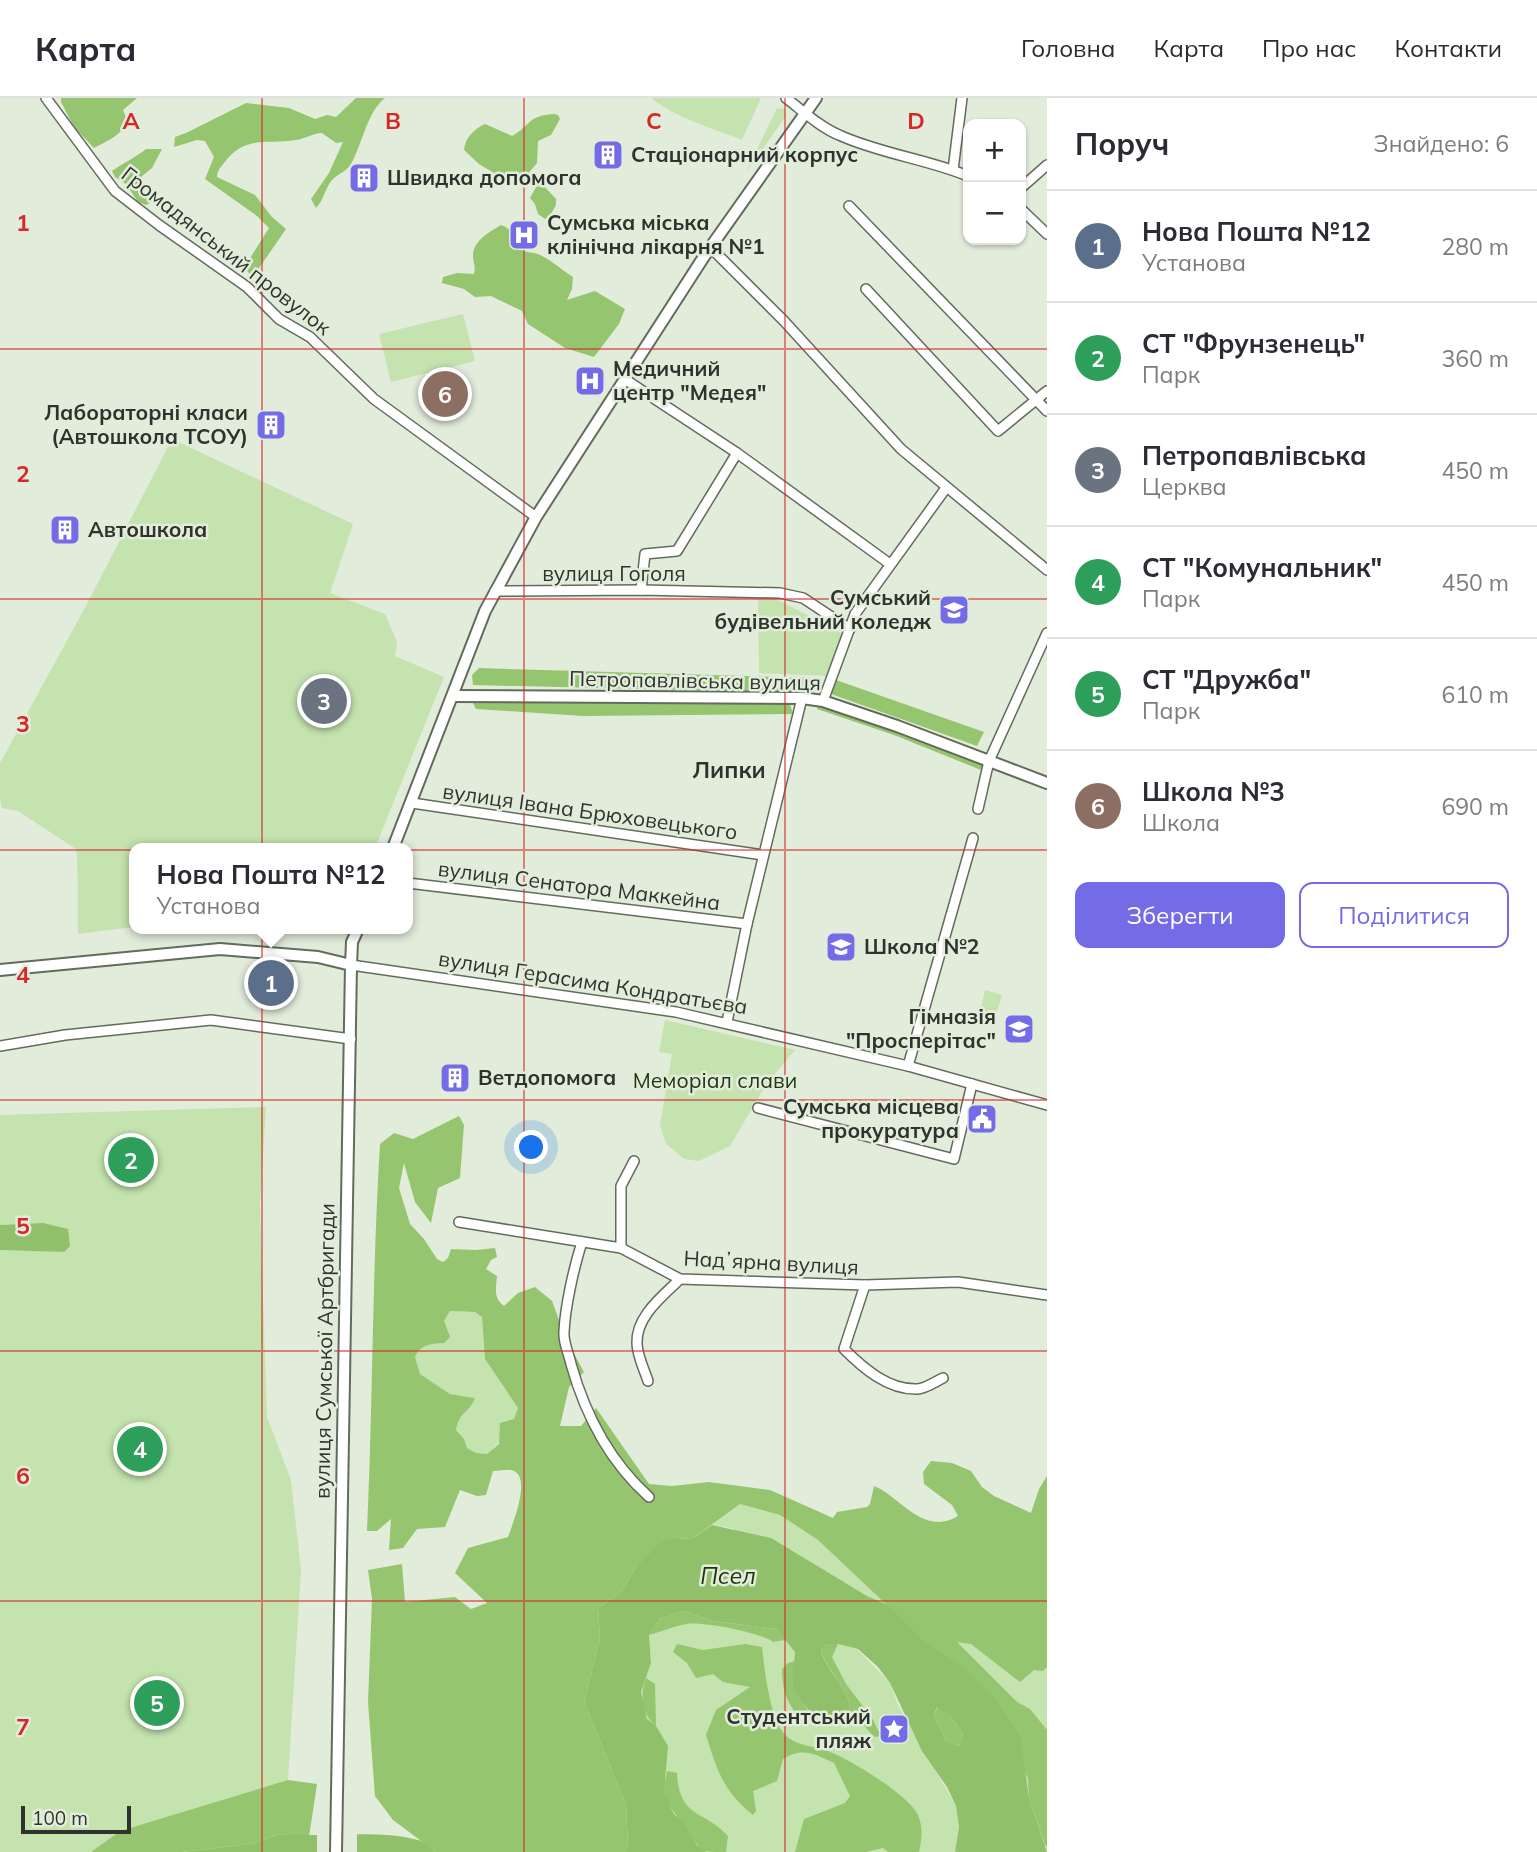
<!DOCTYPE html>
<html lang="uk">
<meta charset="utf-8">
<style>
body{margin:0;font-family:Mulish,sans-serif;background:#f2f2f3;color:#2b2b33}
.controls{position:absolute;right:21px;top:21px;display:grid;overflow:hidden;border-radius:14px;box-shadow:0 2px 5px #0004}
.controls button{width:63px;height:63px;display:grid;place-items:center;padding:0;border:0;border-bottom:2px solid #e1e1e2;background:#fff;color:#2b2b33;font:35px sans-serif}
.scale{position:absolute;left:21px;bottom:18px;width:110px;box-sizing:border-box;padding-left:7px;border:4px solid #2f332d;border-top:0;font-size:19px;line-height:24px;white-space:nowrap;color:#2f332d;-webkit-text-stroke:5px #e2ecdb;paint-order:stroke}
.you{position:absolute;left:532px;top:1050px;width:24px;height:24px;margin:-18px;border:5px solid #fff;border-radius:50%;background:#1a73e8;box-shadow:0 0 0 10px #1a73e833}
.badge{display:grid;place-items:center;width:46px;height:46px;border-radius:50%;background:#746be6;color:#fff;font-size:23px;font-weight:700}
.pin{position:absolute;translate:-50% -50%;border:4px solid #fff;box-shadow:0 2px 7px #0006}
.popup{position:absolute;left:129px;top:745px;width:284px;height:91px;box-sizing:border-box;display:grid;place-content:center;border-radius:14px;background:#fff;filter:drop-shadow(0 2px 5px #0005);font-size:23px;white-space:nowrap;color:#7c7c81}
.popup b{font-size:26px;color:#2b2b33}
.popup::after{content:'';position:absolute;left:50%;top:100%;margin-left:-14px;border:14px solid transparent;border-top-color:#fff}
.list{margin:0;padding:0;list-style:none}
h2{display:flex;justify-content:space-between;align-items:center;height:91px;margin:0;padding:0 28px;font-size:30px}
h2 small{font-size:23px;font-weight:400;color:#7c7c81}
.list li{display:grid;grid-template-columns:46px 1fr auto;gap:21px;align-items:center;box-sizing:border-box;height:112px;padding:0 28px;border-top:2px solid #e1e1e2}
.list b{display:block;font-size:26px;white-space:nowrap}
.list p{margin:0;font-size:23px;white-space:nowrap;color:#7c7c81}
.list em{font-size:23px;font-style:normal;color:#7c7c81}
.actions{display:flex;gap:14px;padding:21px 28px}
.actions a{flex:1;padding:16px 0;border:2px solid #746be6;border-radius:14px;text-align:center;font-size:24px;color:#746be6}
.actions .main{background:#746be6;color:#fff}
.map{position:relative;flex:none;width:1047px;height:1754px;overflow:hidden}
header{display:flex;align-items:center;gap:42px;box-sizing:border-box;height:98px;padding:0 35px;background:#fff;border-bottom:2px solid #e1e1e2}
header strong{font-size:33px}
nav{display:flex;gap:38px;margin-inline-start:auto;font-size:24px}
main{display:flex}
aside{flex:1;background:#fff}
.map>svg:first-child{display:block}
.green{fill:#c4e3ae}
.forest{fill:#95c56f;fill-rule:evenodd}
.water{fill:#90c069;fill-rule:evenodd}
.pier{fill:#e2ecdb}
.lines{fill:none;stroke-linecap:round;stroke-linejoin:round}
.minor-casing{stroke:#636b5d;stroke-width:12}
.major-casing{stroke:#636b5d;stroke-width:14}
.minor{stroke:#fff;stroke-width:9}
.major{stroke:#fff;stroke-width:10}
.grid{fill:none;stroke:#d62828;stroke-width:2;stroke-opacity:0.55}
.labels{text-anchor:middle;stroke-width:5;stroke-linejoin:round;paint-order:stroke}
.poi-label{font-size:21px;font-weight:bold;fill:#2f332d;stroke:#e2ecdb;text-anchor:start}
.street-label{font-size:21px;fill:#2f332d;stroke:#e2ecdb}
.park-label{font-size:21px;fill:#233612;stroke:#e2ecdb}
.neighbourhood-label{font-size:23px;font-weight:bold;fill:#2f332d;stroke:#e2ecdb}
.water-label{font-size:23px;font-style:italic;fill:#1f320e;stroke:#e2ecdb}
.grid-label{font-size:23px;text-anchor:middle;font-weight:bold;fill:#d62828;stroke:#e2ecdb;stroke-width:5;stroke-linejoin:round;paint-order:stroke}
</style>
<header>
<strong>Карта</strong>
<nav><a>Головна</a><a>Карта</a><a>Про нас</a><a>Контакти</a></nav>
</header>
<main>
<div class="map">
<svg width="1047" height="1754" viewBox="0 0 1047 1754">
<rect width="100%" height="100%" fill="#e2ecdb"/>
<g class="green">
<path d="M651 0H761L742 42C712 30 676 20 651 0Z"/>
<path d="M777 10 784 11 786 18 745 76Z"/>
<path d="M463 216 475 263 391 284 379 236Z"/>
<path d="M172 341 353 426 330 495 385 516 397 544 395 558 444 579 375 750H134V829L78 836C77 807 79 780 76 751L18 713 2 710 0 700V665L87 506Z"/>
<path d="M758 500 776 501 844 536 830 578 759 575Z"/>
<path d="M985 892 1002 897 993 927 978 922Z"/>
<path d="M665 922 795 952 767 985 730 1048 699 1063 684 1061 666 1046 660 1027 672 956 659 954Z"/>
<path d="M266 1009 260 1107 267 1319 291 1382 301 1472 288 1682 120 1733 91 1754H0V1152L64 1154 43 1125 0 1127V1017Z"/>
<path d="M450 1213 475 1214 482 1219 485 1261 518 1310C512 1329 501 1344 487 1356L476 1355 467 1350 464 1341 456 1332C460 1313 470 1315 475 1300L450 1296 420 1276 415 1259C421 1246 431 1246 444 1245V1223Z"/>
<path d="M740 1406 780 1417 818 1442 888 1507 1047 1420V1754L1029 1700 888 1507 867 1498 827 1474 731 1430 712 1427Z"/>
<path d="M660 1521 776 1531 795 1554V1563L824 1564 838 1546 857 1551 890 1585 898 1607 956 1708 959 1729 955 1754H706L683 1725 647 1621 641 1594 651 1565 649 1537Z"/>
</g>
<g class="forest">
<path d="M61 0H137L123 12 128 24C120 38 107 43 94 50L74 29 61 4Z"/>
<path d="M356 0H385C367 14 363 44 352 64 347 74 340 74 332 82 325 90 324 102 316 110L311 101 329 75 343 44 336 45 322 35C313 35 305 41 296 42 267 47 245 36 224 65 220 70 217 73 217 79L255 97 272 119 286 131 257 173 250 176 247 173V165L269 130 257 118 205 81 214 59 205 43 197 42 174 49 175 39 186 35 246 5 289 10 315 21 327 17 336 19Z"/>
<path d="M554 16 558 17 560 21 551 37 538 43 537 65 517 89 479 66 464 52C465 40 474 31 485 26L512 38C532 27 526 18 554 16Z"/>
<path d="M146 51H162L152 70 142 78 136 89 150 101V105L146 107 138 104 126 86 115 79 112 73C123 65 135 60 146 51Z"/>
<path d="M543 87 556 101V107L550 118 545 121 538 116 535 106 530 100 536 89Z"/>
<path d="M501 127C518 133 511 145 521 152 527 155 533 154 538 156 550 161 562 172 573 179L572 191 567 202 595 193 625 211 619 226 594 259 565 250 528 226 522 213 491 198 475 199 464 191 442 185 443 179 457 175 474 176C476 168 473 165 473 158 473 142 490 134 501 127Z"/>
<path d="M479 570 810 580 804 595 473 587 472 577Z"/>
<path d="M836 582 984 634 977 648 831 596Z"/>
<path d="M475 600 790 606 793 616 583 618 476 611 472 603Z"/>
<path d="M819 605 984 664 981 672 894 637 817 611Z"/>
<path d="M459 1018 464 1027 460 1080 438 1090 431 1125 415 1104 404 1065 399 1090 410 1126 424 1141 437 1161 443 1164 448 1160 451 1151 476 1152 495 1150 497 1159 491 1162 486 1171 497 1178C496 1190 493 1200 504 1208L518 1195 535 1189 552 1203 566 1241 584 1274 569 1289 560 1328H581L596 1310 649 1386 672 1388 709 1384 770 1392 833 1420 837 1414 867 1409 870 1406 874 1388C900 1398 923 1439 958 1418L952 1407 924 1386 923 1374 931 1363 952 1365 971 1373 982 1389 994 1398 1031 1415 1039 1391 1047 1378V1569L1043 1573 1034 1572 1020 1584 971 1546 957 1544 1017 1604 1030 1611 1047 1632V1748L1045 1747 1029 1700 1028 1680 957 1563 924 1542 818 1442 780 1417 740 1406 692 1441 676 1440 636 1470 619 1496 598 1510 600 1540 584 1604 626 1707 628 1747 625 1754H436L393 1722 375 1698 368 1604 372 1501 368 1472 402 1466 405 1504 455 1499 471 1511 487 1505 455 1475 468 1450 508 1439C513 1425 533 1376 511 1372 506 1371 498 1373 493 1373L486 1397 477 1398 460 1392 445 1429 417 1431 403 1450 389 1452 391 1421 377 1433H367C373 1304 372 1175 380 1046L394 1035 413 1041ZM450 1213 475 1214 482 1219 485 1261 518 1310 514 1321 500 1325 499 1346 487 1356 476 1355 467 1350 464 1341 456 1332C460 1312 470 1315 475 1300L450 1296 420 1276 415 1259C421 1246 431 1246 444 1245L450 1239 444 1223Z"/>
<path d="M684 1513 713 1523 776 1531 785 1542 773 1544C763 1535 701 1523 686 1526 674 1528 661 1534 649 1537L660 1521Z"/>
<path d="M677 1546 703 1552 745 1546 762 1549C764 1569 770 1618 782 1633 793 1648 809 1647 825 1652 847 1659 909 1697 918 1717 923 1729 922 1741 919 1754H888L883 1750 866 1754H795L804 1721 845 1705 850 1698 834 1665C814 1656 803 1649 783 1661L777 1683 753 1693 756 1713 753 1717C723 1693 717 1672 706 1637L716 1612 750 1589 723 1584 713 1576 696 1580 687 1565 673 1554Z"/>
<path d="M826 1546H838L832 1559 846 1586 872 1620 881 1638 875 1639C865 1631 861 1620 850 1615 852 1591 827 1575 821 1552Z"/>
<path d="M795 1563 792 1591 811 1617 799 1618C786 1605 782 1590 782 1571L788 1565Z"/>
<path d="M646 1580 655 1586 656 1628C641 1616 640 1597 646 1580Z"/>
<path d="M938 1608 951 1619 963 1636 959 1648 946 1643 934 1617Z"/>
<path d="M667 1673 677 1675C679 1721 705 1712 728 1738L726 1754C719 1754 710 1754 704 1753 697 1749 665 1704 664 1695 663 1689 666 1679 667 1673Z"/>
<path d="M288 1682 317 1686 309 1739 280 1736 251 1746 182 1754H91L120 1733Z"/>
</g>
<g class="water">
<path d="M43 1125 68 1131 70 1148 64 1154 0 1152V1127Z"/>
<path d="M712 1427 771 1440 867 1498 888 1507 924 1542 957 1563 995 1600 1020 1638 1029 1700 1047 1754H955L959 1729 956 1708 947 1689 922 1653 890 1585 878 1569 858 1551 838 1546H826L821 1552C826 1575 852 1591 850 1615 824 1636 806 1611 792 1591L795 1554 776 1531 713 1523 684 1513 660 1521 649 1537 651 1565 641 1594 647 1621 656 1628 668 1648 664 1695 674 1716 683 1725 697 1747 706 1754H625L628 1747 626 1707 584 1604 600 1540 598 1510 619 1496 636 1470 660 1445 676 1440 692 1441ZM937 1609 951 1619 963 1636 959 1648 946 1643 934 1617Z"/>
<path d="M280 1736C324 1740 376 1731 418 1742 424 1743 430 1750 436 1754H182L251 1746Z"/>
</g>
<path class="pier" d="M357 1734V1754H317V1735Z"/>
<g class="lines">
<g class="minor-casing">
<g id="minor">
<path d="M46 0 115 93 159 127 247 189 279 221 310 239 374 301 536 419"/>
<path d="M786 0C803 13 820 29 839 37 881 56 927 61 968 78"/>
<path d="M953 72 962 0"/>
<path d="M1021 90 1047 67"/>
<path d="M849 108 1047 313"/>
<path d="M1021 111 1047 136"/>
<path d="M711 150 784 223 901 351 1047 472"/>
<path d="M866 191 998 333 1047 293"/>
<path d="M626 282 737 355 890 466"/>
<path d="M641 492 645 456 677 453 737 355"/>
<path d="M495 493 641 492 780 495 803 500 850 531"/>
<path d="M823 603 855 516 946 390"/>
<path d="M412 705 763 757"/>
<path d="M978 711 989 663 1047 535"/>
<path d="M408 785 747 826"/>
<path d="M351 867 676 914 908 968 1047 1007"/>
<path d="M727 924 747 826 802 600"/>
<path d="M0 948 65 937 211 922 351 941"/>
<path d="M908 968 973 740"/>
<path d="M758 1010 954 1061 972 986"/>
<path d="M459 1124 621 1150 680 1181 865 1187 958 1184 1047 1197"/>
<path d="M582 1144C574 1169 565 1209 564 1234 563 1244 569 1256 571 1266 585 1316 610 1364 649 1399"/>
<path d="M621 1150V1088L634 1063"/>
<path d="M865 1187 844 1251C863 1270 888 1292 917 1291 925 1291 935 1284 943 1280"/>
<path d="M648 1283C644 1271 637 1257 637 1245 636 1218 663 1198 680 1181"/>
</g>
</g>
<g class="major-casing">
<g id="major">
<path d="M453 598 802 600 823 603 897 628 1047 685"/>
<path d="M393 750 485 513 536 419 705 157 816 0"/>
<path d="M0 872 220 851 318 859 351 867"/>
<path d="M336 1754 351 867 352 844 358 831"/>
</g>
</g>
<use href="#minor" class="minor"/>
<use href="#major" class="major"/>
</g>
<path class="grid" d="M262 0V1754M524 0V1754M785 0V1754M0 251H1047M0 501H1047M0 752H1047M0 1002H1047M0 1253H1047M0 1503H1047"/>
<defs>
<g id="building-square" transform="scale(1.575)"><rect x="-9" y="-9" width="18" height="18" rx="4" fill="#746be6" stroke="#e2ecdb"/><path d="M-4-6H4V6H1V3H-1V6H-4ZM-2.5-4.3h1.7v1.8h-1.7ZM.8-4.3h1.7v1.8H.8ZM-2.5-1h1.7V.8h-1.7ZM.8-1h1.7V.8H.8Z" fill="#fff"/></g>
<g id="hospital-square" transform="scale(1.575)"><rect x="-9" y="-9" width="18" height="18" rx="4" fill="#746be6" stroke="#e2ecdb"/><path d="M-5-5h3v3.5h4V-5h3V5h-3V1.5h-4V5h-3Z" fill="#fff"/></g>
<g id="university-square" transform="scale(1.575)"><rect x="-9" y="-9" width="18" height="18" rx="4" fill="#746be6" stroke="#e2ecdb"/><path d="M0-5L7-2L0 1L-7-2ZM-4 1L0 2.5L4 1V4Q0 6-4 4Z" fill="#fff"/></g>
<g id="school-square" transform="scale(1.575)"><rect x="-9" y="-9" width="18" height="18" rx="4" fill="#746be6" stroke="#e2ecdb"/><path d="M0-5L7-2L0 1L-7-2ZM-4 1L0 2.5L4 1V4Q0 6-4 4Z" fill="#fff"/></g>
<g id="civic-square" transform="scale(1.575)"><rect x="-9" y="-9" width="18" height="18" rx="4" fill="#746be6" stroke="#e2ecdb"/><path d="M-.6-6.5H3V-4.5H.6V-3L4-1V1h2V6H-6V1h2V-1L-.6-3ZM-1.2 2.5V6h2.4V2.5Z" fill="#fff"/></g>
<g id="sight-square" transform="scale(1.575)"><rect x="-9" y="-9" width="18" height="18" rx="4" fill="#746be6" stroke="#e2ecdb"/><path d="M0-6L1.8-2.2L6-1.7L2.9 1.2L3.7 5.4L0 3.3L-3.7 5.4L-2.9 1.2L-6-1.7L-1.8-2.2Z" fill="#fff"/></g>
</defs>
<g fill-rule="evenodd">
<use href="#building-square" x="608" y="57"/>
<use href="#building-square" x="364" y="80"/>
<use href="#hospital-square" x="524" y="137"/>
<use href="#hospital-square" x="590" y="283"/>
<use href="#building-square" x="271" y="327"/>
<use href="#building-square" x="65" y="432"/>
<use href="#university-square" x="954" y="512"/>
<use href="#school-square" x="841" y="849"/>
<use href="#school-square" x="1019" y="931"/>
<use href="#building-square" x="455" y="980"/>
<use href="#civic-square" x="982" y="1021"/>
<use href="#sight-square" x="894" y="1631"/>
</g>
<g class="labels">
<g class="poi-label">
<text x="631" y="64">Стаціонарний корпус</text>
<text x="387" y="87">Швидка допомога</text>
<text x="547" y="132">Сумська міська<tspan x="547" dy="24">клінічна лікарня №1</tspan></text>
<text x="613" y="278">Медичний<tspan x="613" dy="24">центр "Медея"</tspan></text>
<text x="248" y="322" text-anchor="end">Лабораторні класи<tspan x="248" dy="24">(Автошкола ТСОУ)</tspan></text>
<text x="88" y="439">Автошкола</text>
<text x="931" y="507" text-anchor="end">Сумський<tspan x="931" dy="24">будівельний коледж</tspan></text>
<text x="864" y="856">Школа №2</text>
<text x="996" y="926" text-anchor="end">Гімназія<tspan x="996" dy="24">"Просперітас"</tspan></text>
<text x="478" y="987">Ветдопомога</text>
<text x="959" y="1016" text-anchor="end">Сумська місцева<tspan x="959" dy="24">прокуратура</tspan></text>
<text x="871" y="1626" text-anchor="end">Студентський<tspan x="871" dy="24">пляж</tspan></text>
</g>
<g class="street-label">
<text transform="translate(226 153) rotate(38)" y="7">Громадянський провулок</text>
<text x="614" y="483">вулиця Гоголя</text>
<text transform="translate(695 583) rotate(1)" y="7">Петропавлівська вулиця</text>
<text transform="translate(590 714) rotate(8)" y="7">вулиця Івана Брюховецького</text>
<text transform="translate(579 788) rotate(7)" y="7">вулиця Сенатора Маккейна</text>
<text transform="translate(593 885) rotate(9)" y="7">вулиця Герасима Кондратьєва</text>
<text transform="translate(771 1165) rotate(3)" y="7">Надʼярна вулиця</text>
<text transform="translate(325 1253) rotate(-89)" y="7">вулиця Сумської Артбригади</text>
</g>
<g class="park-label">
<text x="715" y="990">Меморіал слави</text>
</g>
<g class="neighbourhood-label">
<text x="729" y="680">Липки</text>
</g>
<g class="water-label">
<text x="728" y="1486">Псел</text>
</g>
</g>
<g class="grid-label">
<text x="131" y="31">A</text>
<text x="393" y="31">B</text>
<text x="654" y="31">C</text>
<text x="916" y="31">D</text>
<text x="23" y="133">1</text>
<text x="23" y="384">2</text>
<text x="23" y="634">3</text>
<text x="23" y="885">4</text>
<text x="23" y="1136">5</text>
<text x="23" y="1386">6</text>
<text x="23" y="1637">7</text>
</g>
</svg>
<div class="controls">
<button>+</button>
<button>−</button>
</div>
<div class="scale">100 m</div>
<div class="you"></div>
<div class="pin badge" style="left:271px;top:885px;background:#5c6f8a">1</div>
<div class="popup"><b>Нова Пошта №12</b>Установа</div>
<div class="pin badge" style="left:131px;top:1062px;background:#2e9e5b">2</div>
<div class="pin badge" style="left:324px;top:603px;background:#6b7280">3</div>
<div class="pin badge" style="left:140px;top:1351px;background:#2e9e5b">4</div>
<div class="pin badge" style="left:157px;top:1605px;background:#2e9e5b">5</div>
<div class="pin badge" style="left:445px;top:296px;background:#8d6e63">6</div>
</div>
<aside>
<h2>Поруч<small>Знайдено: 6</small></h2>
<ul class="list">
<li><span class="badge" style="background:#5c6f8a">1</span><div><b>Нова Пошта №12</b><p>Установа</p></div><em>280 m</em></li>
<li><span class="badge" style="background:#2e9e5b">2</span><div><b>СТ &quot;Фрунзенець&quot;</b><p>Парк</p></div><em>360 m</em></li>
<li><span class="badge" style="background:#6b7280">3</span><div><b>Петропавлівська</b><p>Церква</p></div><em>450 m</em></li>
<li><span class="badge" style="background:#2e9e5b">4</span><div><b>СТ &quot;Комунальник&quot;</b><p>Парк</p></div><em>450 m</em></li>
<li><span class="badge" style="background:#2e9e5b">5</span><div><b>СТ &quot;Дружба&quot;</b><p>Парк</p></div><em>610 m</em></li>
<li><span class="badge" style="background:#8d6e63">6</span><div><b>Школа №3</b><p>Школа</p></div><em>690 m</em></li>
</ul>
<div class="actions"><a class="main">Зберегти</a><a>Поділитися</a></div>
</aside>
</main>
